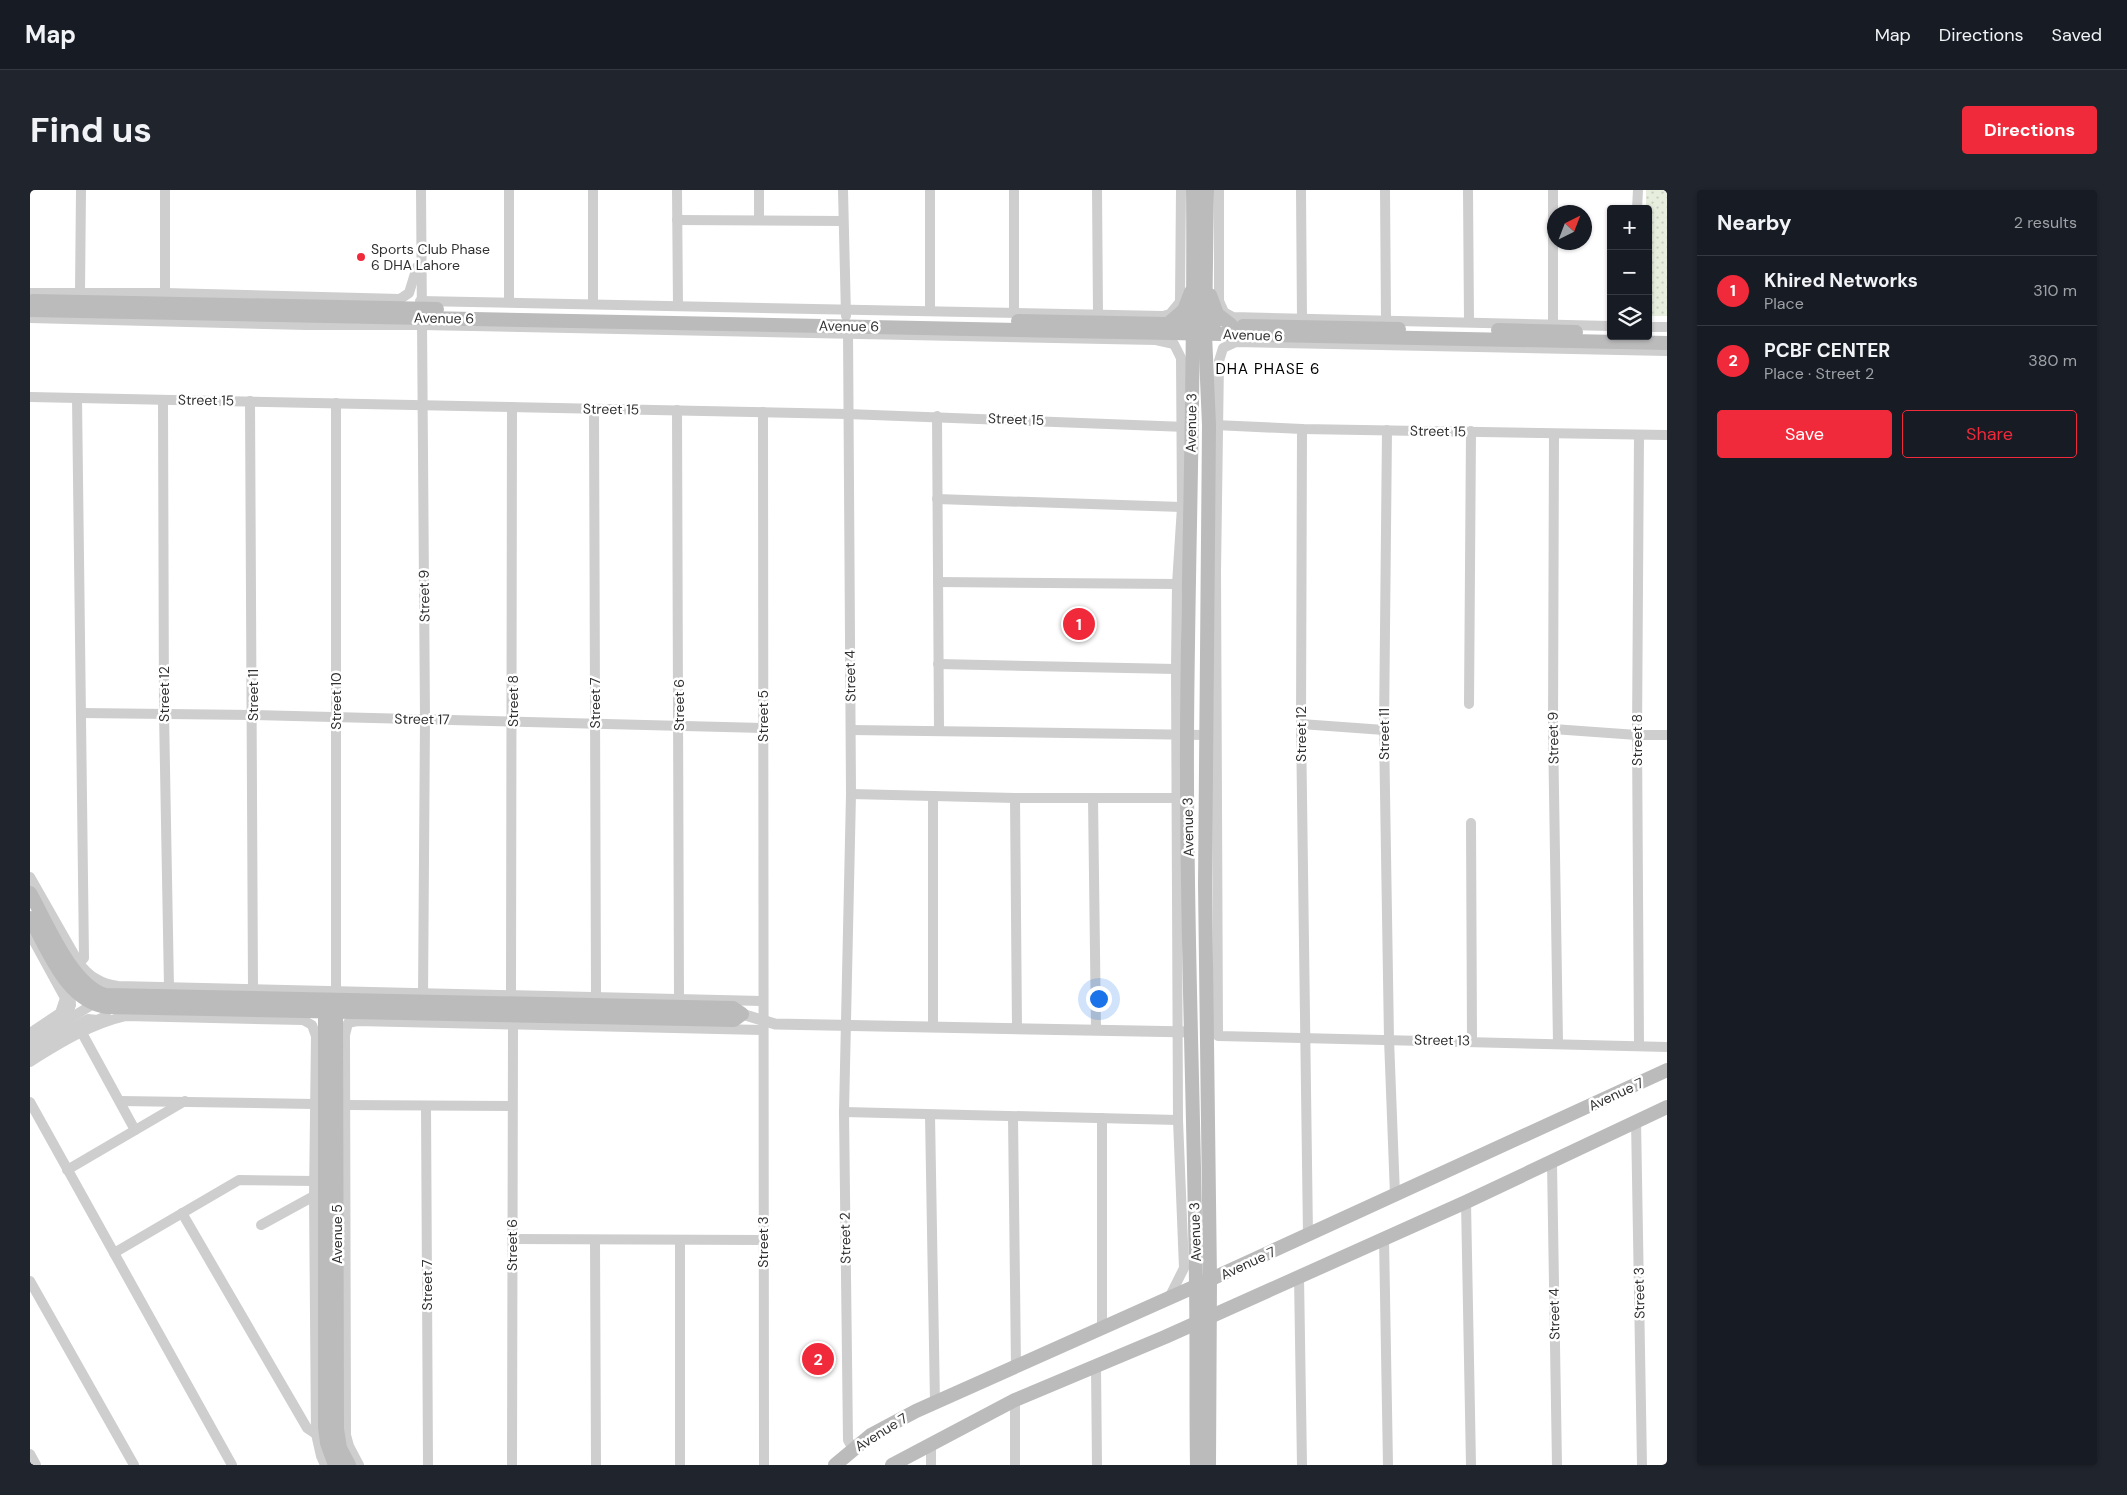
<!DOCTYPE html>
<meta charset="utf-8">
<style>
body{margin:0;font-family:"DM Sans",sans-serif;background:#20242c;color:#f1f3f6}
.controls{position:absolute;right:15px;top:15px;display:grid;overflow:hidden;border-radius:5px;box-shadow:0 1px 4px #0004}
.controls button{width:45px;height:45px;display:grid;place-items:center;padding:0;border:0;border-bottom:1px solid #363941;background:#171b24;color:#f1f3f6;font:25px sans-serif}
.compass{position:absolute;left:1517px;top:15px;width:45px;height:45px;border-radius:50%;background:#171b24;box-shadow:0 1px 4px #0004;rotate:42deg}
.you{position:absolute;left:1068px;top:808px;width:18px;height:18px;margin:-12px;border:4px solid #fff;border-radius:50%;background:#1a73e8;box-shadow:0 0 0 8px #1a73e833}
.badge{display:grid;place-items:center;width:32px;height:32px;border-radius:50%;background:#f02a3a;color:#fff;font-size:16px;font-weight:700}
.pin{position:absolute;translate:-50% -50%;border:2px solid #fff;box-shadow:0 1px 5px #0006}
.list{margin:0;padding:0;list-style:none}
h2{display:flex;justify-content:space-between;align-items:center;height:65px;margin:0;padding:0 20px;font-size:21px}
h2 small{font-size:16px;font-weight:400;color:#9ea1a6}
.list li{display:grid;grid-template-columns:32px 1fr auto;gap:15px;align-items:center;box-sizing:border-box;height:70px;padding:0 20px;border-top:1px solid #363941}
.list b{display:block;font-size:19px;white-space:nowrap}
.list p{margin:0;font-size:16px;white-space:nowrap;color:#9ea1a6}
.list em{font-size:16px;font-style:normal;color:#9ea1a6}
.actions{display:flex;gap:10px;padding:15px 20px}
.actions a{flex:1;padding:11px 0;border:1px solid #f02a3a;border-radius:5px;text-align:center;font-size:18px;color:#f02a3a}
.actions .main{background:#f02a3a;color:#fff}
.icon{flex:none;width:28px;height:28px;fill:none;stroke:currentColor;stroke-width:2;stroke-linecap:round;stroke-linejoin:round}
.map{position:relative;flex:none;width:1637px;height:1275px;overflow:hidden;border-radius:5px}
header{display:flex;align-items:center;gap:30px;box-sizing:border-box;height:70px;padding:0 25px;background:#171b24;border-bottom:1px solid #363941}
header strong{font-size:24px}
nav{display:flex;gap:28px;margin-inline-start:auto;font-size:18px}
.intro{display:flex;align-items:center;justify-content:space-between;box-sizing:border-box;height:120px;padding:0 30px}
h1{margin:0;font-size:35px}
.button{padding:12px 22px;border-radius:5px;background:#f02a3a;color:#fff;font-size:18px;font-weight:700}
main{display:flex;gap:30px;padding:0 30px}
aside{flex:1;background:#171b24;border-radius:5px;box-shadow:0 1px 4px #0004}
.map>svg:first-child{display:block}
.park{fill:url(#park-dots)}
.lines{fill:none;stroke-linecap:round;stroke-linejoin:round}
.minor{stroke:#cecece;stroke-width:10}
.tertiary{stroke:#cecece;stroke-width:11}
.secondary{stroke:#bbb;stroke-width:14}
.poi-dot{fill:#f02a3a;stroke:#fff;stroke-width:2}
.labels{text-anchor:middle;stroke-width:5;stroke-linejoin:round;paint-order:stroke}
.poi-label{font-size:14px;fill:#313131;stroke:#fff;text-anchor:start}
.street-label{font-size:14px;fill:#313131;stroke:#fff}
.neighbourhood-label{font-size:15px;letter-spacing:1px;fill:#000;stroke:#fff}
</style>
<header>
<strong>Map</strong>
<nav><a>Map</a><a>Directions</a><a>Saved</a></nav>
</header>
<div class="intro"><h1>Find us</h1><a class="button">Directions</a></div>
<main>
<div class="map">
<svg width="1637" height="1275" viewBox="0 0 1637 1275">
<defs>
<pattern id="park-dots" width="8" height="8" patternUnits="userSpaceOnUse" patternTransform="scale(1.25)"><rect width="8" height="8" fill="#e7eede"/><path d="M2 2h.1M6 6h.1" fill="none" stroke="#c7cdbf" stroke-width="1.8" stroke-linecap="round"/></pattern>
</defs>
<rect width="100%" height="100%" fill="#fff"/>
<path class="park" d="M1616 0H1637V126H1621L1618 123V19H1616Z"/>
<g class="lines">
<g class="minor">
<path d="M391 0 395 529 393 809"/>
<path d="M479 0V112"/>
<path d="M647 0 648 116"/>
<path d="M813 0 816 126"/>
<path d="M1067 0 1068 124"/>
<path d="M1189 0V111L1194 122 1203 127 1581 136"/>
<path d="M1271 0 1272 129"/>
<path d="M1355 0 1356 130"/>
<path d="M1438 0 1439 131"/>
<path d="M1607 19 1608 0"/>
<path d="M729 29V0"/>
<path d="M647 30 813 31"/>
<path d="M50 102 51 0"/>
<path d="M0 103H135L370 109 379 103 387 77"/>
<path d="M135 103V0"/>
<path d="M390 111 1133 126 1140 124 1150 112 1151 0"/>
<path d="M563 113V0"/>
<path d="M900 120V0"/>
<path d="M984 122V0"/>
<path d="M0 128 276 135H391L1126 150 1144 154 1151 168 1152 317 1147 394 1146 479 1148 930 1154 1078 1139 1108"/>
<path d="M1523 134V0"/>
<path d="M1618 137H1637"/>
<path d="M818 139 821 604 814 922 818 1250 823 1259"/>
<path d="M1637 161 1206 152 1193 158 1189 171 1186 382 1188 846 1637 857"/>
<path d="M0 207 817 224 1156 237"/>
<path d="M47 208 54 768 49 773C59 787 71 794 88 796L732 811"/>
<path d="M133 210 134 523 139 797"/>
<path d="M220 211 223 800"/>
<path d="M306 213V807"/>
<path d="M564 219 566 807"/>
<path d="M647 220 649 809"/>
<path d="M733 222 734 1275"/>
<path d="M907 226 909 540"/>
<path d="M1185 235 1272 239 1637 245"/>
<path d="M1272 239 1271 534 1278 1045"/>
<path d="M1357 240 1354 540 1359 849 1365 1005"/>
<path d="M1524 244 1523 539 1528 853"/>
<path d="M1609 245 1607 545 1609 855"/>
<path d="M907 309 1152 317"/>
<path d="M908 392 1147 394"/>
<path d="M908 474 1146 479"/>
<path d="M1439 514 1441 241"/>
<path d="M51 523 223 525 733 538"/>
<path d="M1271 534 1354 540"/>
<path d="M1523 539 1607 545H1637"/>
<path d="M821 540 1175 545"/>
<path d="M821 604 985 608H1147"/>
<path d="M903 606V837"/>
<path d="M985 608 987 839"/>
<path d="M1063 608 1066 839"/>
<path d="M1441 633 1442 851"/>
<path d="M0 687 49 773"/>
<path d="M0 744 35 808 30 823 0 843"/>
<path d="M481 805 482 217"/>
<path d="M35 831 41 815 40 798"/>
<path d="M52 843 105 940"/>
<path d="M0 853 60 816 64 809"/>
<path d="M0 862 58 829 67 830 76 826"/>
<path d="M0 872C30 853 61 834 96 826L273 830 282 835 286 846 284 1006 286 1244"/>
<path d="M90 911 284 914"/>
<path d="M0 912 202 1275"/>
<path d="M315 915 482 916"/>
<path d="M396 916 398 1275"/>
<path d="M814 922 1148 930"/>
<path d="M900 925 905 1213"/>
<path d="M983 927 986 1177"/>
<path d="M1072 928V1138"/>
<path d="M1606 930 1612 1275"/>
<path d="M1522 973 1527 1275"/>
<path d="M37 980 155 911"/>
<path d="M1436 1012 1441 1275"/>
<path d="M152 1023 277 1238 286 1244 291 1266 295 1275"/>
<path d="M231 1035 284 1006"/>
<path d="M1354 1048 1358 1275"/>
<path d="M482 1049 733 1050"/>
<path d="M565 1050 566 1275"/>
<path d="M650 1050V1275"/>
<path d="M84 1063 209 990 284 991"/>
<path d="M1269 1086 1272 1275"/>
<path d="M0 1091 104 1275"/>
<path d="M1066 1177 1067 1275"/>
<path d="M985 1210V1275"/>
<path d="M0 1264 6 1275"/>
<path d="M329 1275 319 1256 316 1245 315 845 318 833 327 831 732 840"/>
<path d="M482 1275 483 836"/>
<path d="M901 1275V1253"/>
</g>
<path class="tertiary" d="M712 824 745 834 1161 842"/>
<g class="secondary">
<path d="M1163 0C1165 182 1158 363 1157 545 1156 728 1164 912 1166 1096 1167 1155 1166 1215 1167 1275"/>
<path d="M1177 0 1175 144 1179 235 1175 694 1180 1090 1179 1275"/>
<path d="M1180 105 1187 124 1201 135"/>
<path d="M3 111 407 119"/>
<path d="M0 120 1637 153"/>
<path d="M988 131 1184 135"/>
<path d="M1139 133 1154 120 1161 102"/>
<path d="M1213 136 1369 139"/>
<path d="M1468 140 1546 142"/>
<path d="M0 703C17 733 41 794 75 805L703 818 712 824 704 830 77 817C36 811 19 761 0 728"/>
<path d="M306 813 307 1239 310 1258 319 1275"/>
<path d="M295 815V1237L297 1253 305 1275"/>
<path d="M805 1275 841 1245 886 1221 1166 1096 1637 880"/>
<path d="M862 1275 985 1210 1135 1147 1436 1012 1637 917"/>
</g>
</g>
<circle class="poi-dot" cx="331" cy="67" r="5"/>
<g class="labels">
<g class="poi-label">
<text x="341" y="64">Sports Club Phase<tspan x="341" dy="16">6 DHA Lahore</tspan></text>
</g>
<g class="street-label">
<text transform="translate(414 128) rotate(1)" y="5">Avenue 6</text>
<text transform="translate(819 136) rotate(1)" y="5">Avenue 6</text>
<text transform="translate(1223 145) rotate(2)" y="5">Avenue 6</text>
<text transform="translate(176 210) rotate(1)" y="5">Street 15</text>
<text transform="translate(581 219) rotate(1)" y="5">Street 15</text>
<text transform="translate(986 229) rotate(2)" y="5">Street 15</text>
<text transform="translate(1161 233) rotate(-89)" y="5">Avenue 3</text>
<text transform="translate(1408 241) rotate(1)" y="5">Street 15</text>
<text transform="translate(394 406) rotate(-91)" y="5">Street 9</text>
<text transform="translate(820 486) rotate(-91)" y="5">Street 4</text>
<text transform="translate(134 504) rotate(-90)" y="5">Street 12</text>
<text transform="translate(223 505) rotate(-90)" y="5">Street 11</text>
<text transform="translate(306 511) rotate(-90)" y="5">Street 10</text>
<text transform="translate(483 511) rotate(-90)" y="5">Street 8</text>
<text transform="translate(565 513) rotate(-90)" y="5">Street 7</text>
<text transform="translate(649 515) rotate(-90)" y="5">Street 6</text>
<text transform="translate(733 526) rotate(-90)" y="5">Street 5</text>
<text transform="translate(392 529) rotate(1)" y="5">Street 17</text>
<text transform="translate(1271 544) rotate(-90)" y="5">Street 12</text>
<text transform="translate(1354 544) rotate(-90)" y="5">Street 11</text>
<text transform="translate(1523 548) rotate(-91)" y="5">Street 9</text>
<text transform="translate(1607 550) rotate(-90)" y="5">Street 8</text>
<text transform="translate(1158 637) rotate(-91)" y="5">Avenue 3</text>
<text transform="translate(1412 850) rotate(1)" y="5">Street 13</text>
<text transform="translate(1586 904) rotate(-25)" y="5">Avenue 7</text>
<text transform="translate(1165 1042) rotate(-92)" y="5">Avenue 3</text>
<text transform="translate(307 1044) rotate(-90)" y="5">Avenue 5</text>
<text transform="translate(815 1048) rotate(-91)" y="5">Street 2</text>
<text transform="translate(733 1052) rotate(-90)" y="5">Street 3</text>
<text transform="translate(482 1055) rotate(-90)" y="5">Street 6</text>
<text transform="translate(1218 1073) rotate(-25)" y="5">Avenue 7</text>
<text transform="translate(397 1095) rotate(-90)" y="5">Street 7</text>
<text transform="translate(1609 1103) rotate(-91)" y="5">Street 3</text>
<text transform="translate(1524 1124) rotate(-91)" y="5">Street 4</text>
<text transform="translate(851 1242) rotate(-32)" y="5">Avenue 7</text>
</g>
<g class="neighbourhood-label">
<text x="1238" y="184">DHA PHASE 6</text>
</g>
</g>
</svg>
<div class="controls">
<button>+</button>
<button>−</button>
<button><svg class="icon" aria-label="layers" viewBox="0 0 24 24"><path d="M12 4l9 5-9 5-9-5zM3 14l9 5 9-5"/></svg></button>
</div>
<svg class="compass" viewBox="-18 -18 36 36"><path d="M0-13l5 13h-10z" fill="#e53935"/><path d="M0 13l5-13h-10z" fill="#9ea1a6"/></svg>
<div class="you"></div>
<div class="pin badge" style="left:1049px;top:434px">1</div>
<div class="pin badge" style="left:788px;top:1169px">2</div>
</div>
<aside>
<h2>Nearby<small>2 results</small></h2>
<ul class="list">
<li><span class="badge">1</span><div><b>Khired Networks</b><p>Place</p></div><em>310 m</em></li>
<li><span class="badge">2</span><div><b>PCBF CENTER</b><p>Place · Street 2</p></div><em>380 m</em></li>
</ul>
<div class="actions"><a class="main">Save</a><a>Share</a></div>
</aside>
</main>
